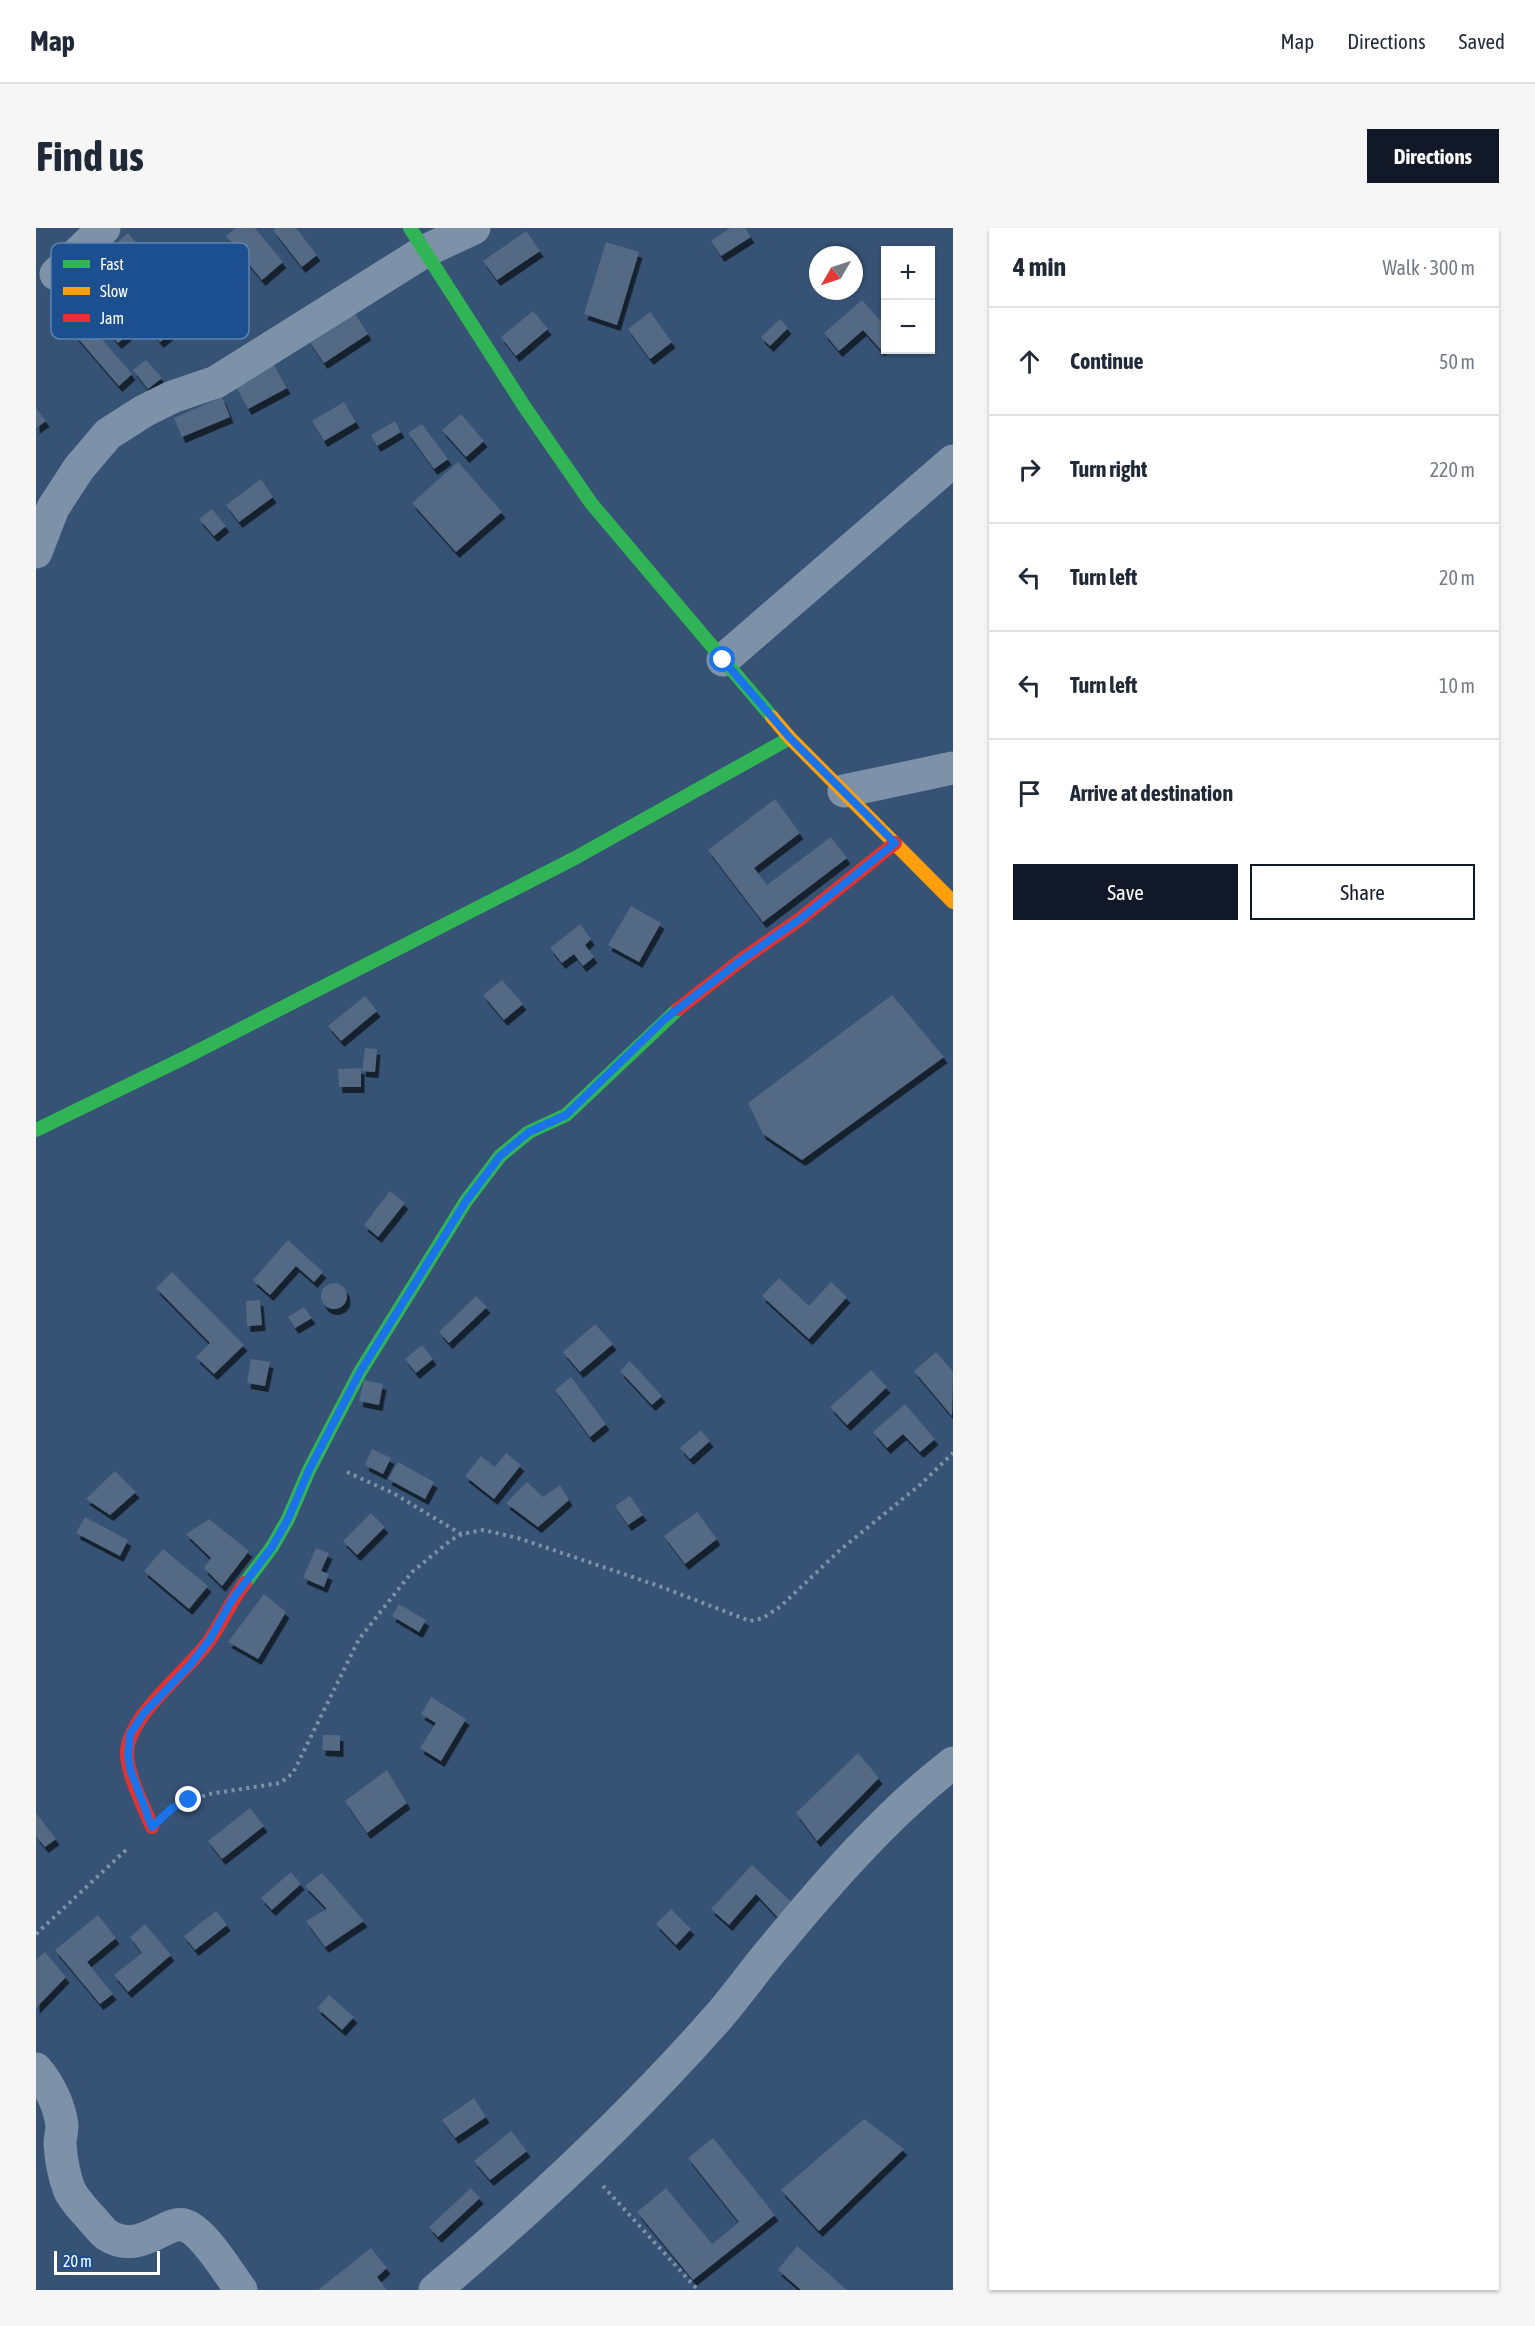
<!DOCTYPE html>
<meta charset="utf-8">
<style>
body{margin:0;font-family:"Asap Condensed",sans-serif;background:#f6f6f7;color:#1f2937}
.controls{position:absolute;right:18px;top:18px;display:grid;overflow:hidden;border-radius:0px;box-shadow:0 2px 4px #0004}
.controls button{width:54px;height:54px;display:grid;place-items:center;padding:0;border:0;border-bottom:2px solid #e0e1e3;background:#fff;color:#1f2937;font:30px sans-serif}
.compass{position:absolute;left:773px;top:18px;width:54px;height:54px;border-radius:50%;background:#fff;box-shadow:0 2px 4px #0004;rotate:231deg}
.scale{position:absolute;left:18px;bottom:15px;width:106px;box-sizing:border-box;padding-left:6px;border:3px solid #fff;border-top:0;font-size:16px;line-height:21px;white-space:nowrap;color:#fff;-webkit-text-stroke:4px #1b4f8f;paint-order:stroke}
.stop{position:absolute;width:18px;height:18px;margin:-14px;border:4px solid #1a73e8;border-radius:50%;background:#fff}
.stop.end{background:#1a73e8;border-color:#fff;box-shadow:0 2px 6px #0008}
.list{margin:0;padding:0;list-style:none}
h2{display:flex;justify-content:space-between;align-items:center;height:78px;margin:0;padding:0 24px;font-size:26px}
h2 small{font-size:20px;font-weight:400;color:#747a83}
.list li{display:grid;grid-template-columns:39px 1fr auto;gap:18px;align-items:center;box-sizing:border-box;height:108px;padding:0 24px;border-top:2px solid #e0e1e3}
.list b{display:block;font-size:22px;white-space:nowrap}
.list em{font-size:20px;font-style:normal;color:#747a83}
.actions{display:flex;gap:12px;padding:18px 24px}
.actions a{flex:1;padding:14px 0;border:2px solid #111827;border-radius:0px;text-align:center;font-size:21px;color:#111827}
.actions .main{background:#111827;color:#fff}
.icon{flex:none;width:33px;height:33px;fill:none;stroke:currentColor;stroke-width:2;stroke-linecap:round;stroke-linejoin:round}
.map{position:relative;flex:none;width:917px;height:2062px;overflow:hidden;border-radius:0px}
header{display:flex;align-items:center;gap:36px;box-sizing:border-box;height:84px;padding:0 30px;background:#fff;border-bottom:2px solid #e0e1e3}
header strong{font-size:28px}
nav{display:flex;gap:33px;margin-inline-start:auto;font-size:21px}
.intro{display:flex;align-items:center;justify-content:space-between;box-sizing:border-box;height:144px;padding:0 36px}
h1{margin:0;font-size:42px}
.button{padding:15px 27px;border-radius:0px;background:#111827;color:#fff;font-size:21px;font-weight:700}
main{display:flex;gap:36px;padding:0 36px}
aside{flex:1;background:#fff;border-radius:0px;box-shadow:0 2px 4px #0004}
.map>svg:first-child{display:block}
.building{fill:#526984;filter:url(#shadow)}
.lines{fill:none;stroke-linecap:round;stroke-linejoin:round}
.path{stroke:#7d92a8;stroke-width:4;stroke-dasharray:3 4.5;stroke-linecap:butt}
.street{stroke:#7d92a8;stroke-width:33}
.fast{stroke:#30b455;stroke-width:14}
.slow{stroke:#ff9f0a;stroke-width:14}
.jam{stroke:#e5322d;stroke-width:14}
.route{stroke:#1a73e8;stroke-width:8}
.key{fill:#1b4f8f;stroke:#5f84b1;stroke-width:1.5}
.key-label{font-size:16px;fill:#fff}
</style>
<header>
<strong>Map</strong>
<nav><a>Map</a><a>Directions</a><a>Saved</a></nav>
</header>
<div class="intro"><h1>Find us</h1><a class="button">Directions</a></div>
<main>
<div class="map">
<svg width="917" height="2062" viewBox="0 0 917 2062">
<defs>
<filter id="shadow"><feDropShadow dx="3.5" dy="6" stdDeviation="0" flood-color="#0009"/></filter>
</defs>
<rect width="100%" height="100%" fill="#365274"/>
<g class="building">
<path d="M200 0H219L247 34 226 52 190 8Z"/>
<path d="M240 0H260L281 27 266 39 237 2Z"/>
<path d="M694 0H709L715 9 685 28 675 13Z"/>
<path d="M490 3 504 23 461 52 447 33Z"/>
<path d="M92 5 107 23 65 59 84 81 104 64 120 83 82 115 32 56Z"/>
<path d="M570 14 603 24 581 97 548 86Z"/>
<path d="M157 58 172 76 124 114 110 95Z"/>
<path d="M826 72 850 99V117L845 122 827 102 803 123 788 105Z"/>
<path d="M316 81 332 106 288 135 271 110Z"/>
<path d="M497 83 512 101 480 128 465 109Z"/>
<path d="M614 84 636 114 614 131 592 101Z"/>
<path d="M744 91 752 100 734 118 725 109Z"/>
<path d="M52 95 96 146 83 158 39 107Z"/>
<path d="M110 132 126 150 112 161 97 142Z"/>
<path d="M238 137 251 160 212 181 199 157Z"/>
<path d="M186 169 194 189 146 209 138 190Z"/>
<path d="M308 174 320 194 288 213 276 193Z"/>
<path d="M0 180 10 193 0 200Z"/>
<path d="M425 186 448 213 430 229 406 202Z"/>
<path d="M359 193 365 204 341 218 335 207Z"/>
<path d="M386 196 412 231 398 241 372 205Z"/>
<path d="M422 234 466 284 420 324 376 275Z"/>
<path d="M225 251 237 269 203 294 190 277Z"/>
<path d="M176 281 190 298 178 308 163 291Z"/>
<path d="M739 571 764 605 718 640 731 657 795 609 811 630 727 694 672 622Z"/>
<path d="M595 678 625 695 603 734 572 717Z"/>
<path d="M544 696 555 711 549 717 558 729 547 738 538 726 526 735 514 720Z"/>
<path d="M466 752 487 776 468 792 447 767Z"/>
<path d="M856 767 908 829 766 932 727 906 712 875Z"/>
<path d="M329 768 341 783 305 813 292 798Z"/>
<path d="M329 820 341 821 339 844 326 843Z"/>
<path d="M325 840V859H303L302 841Z"/>
<path d="M354 963 369 975 342 1009 328 997Z"/>
<path d="M252 1012 287 1044 278 1054 260 1038 234 1067 217 1052Z"/>
<path d="M136 1044 208 1117 178 1146 160 1129 174 1115 120 1060Z"/>
<path d="M743 1050 773 1078 795 1054 811 1069 773 1111 726 1068Z"/>
<circle cx="298" cy="1068" r="13"/>
<path d="M440 1068 451 1079 413 1115 403 1104Z"/>
<path d="M224 1072 226 1097 211 1098 210 1073Z"/>
<path d="M268 1079 276 1090 259 1100 252 1089Z"/>
<path d="M559 1096 577 1116 544 1144 527 1124Z"/>
<path d="M386 1117 397 1131 380 1145 369 1131Z"/>
<path d="M900 1124 917 1144 916 1188 878 1143Z"/>
<path d="M215 1131 234 1134 229 1158 211 1155Z"/>
<path d="M594 1133 626 1168 616 1177 584 1143Z"/>
<path d="M835 1142 851 1159 811 1197 794 1179Z"/>
<path d="M535 1149 570 1196 554 1209 519 1162Z"/>
<path d="M328 1152 347 1156 343 1177 323 1173Z"/>
<path d="M869 1176 899 1211 884 1224 867 1206 851 1220 837 1204Z"/>
<path d="M665 1202 674 1213 654 1231 644 1220Z"/>
<path d="M336 1221 355 1230 347 1246 329 1237Z"/>
<path d="M470 1225 485 1237 458 1271 429 1248 445 1228 459 1239Z"/>
<path d="M362 1234 398 1254 389 1271 352 1251Z"/>
<path d="M79 1243 100 1264 74 1287 50 1271Z"/>
<path d="M491 1254 507 1269 524 1257 533 1272 502 1299 470 1275Z"/>
<path d="M594 1268 607 1287 592 1297 579 1278Z"/>
<path d="M661 1284 681 1311 649 1336 628 1308Z"/>
<path d="M335 1285 349 1299 321 1327 307 1313Z"/>
<path d="M49 1289 92 1312 84 1328 40 1305Z"/>
<path d="M173 1291 213 1323 186 1358 168 1340 175 1330 150 1306Z"/>
<path d="M280 1320 293 1325 285 1343 293 1346 288 1359 267 1350Z"/>
<path d="M127 1321 172 1358 153 1381 108 1343Z"/>
<path d="M228 1366 250 1384 222 1431 192 1414Z"/>
<path d="M363 1376 390 1392 383 1404 356 1388Z"/>
<path d="M395 1469 430 1491 405 1533 384 1520 400 1495 385 1486Z"/>
<path d="M287 1507H304V1523L286 1522Z"/>
<path d="M822 1525 843 1550 781 1613 760 1585Z"/>
<path d="M351 1542 371 1575 331 1605 309 1573Z"/>
<path d="M214 1580 228 1598 186 1631 172 1613Z"/>
<path d="M0 1585 20 1611 9 1619 0 1608Z"/>
<path d="M716 1637 765 1683 747 1695 720 1666 693 1697 675 1681Z"/>
<path d="M255 1644 265 1656 236 1682 225 1670Z"/>
<path d="M286 1645 328 1693 289 1719 270 1693 291 1681 269 1658Z"/>
<path d="M635 1681 655 1701 640 1717 620 1696Z"/>
<path d="M180 1683 191 1697 159 1722 148 1708Z"/>
<path d="M62 1687 80 1710 51 1734 77 1766 64 1776 19 1722Z"/>
<path d="M109 1696 135 1727 92 1764 78 1747 106 1725 94 1709Z"/>
<path d="M9 1724 30 1749 0 1780V1732Z"/>
<path d="M293 1767 318 1789 306 1802 281 1780Z"/>
<path d="M438 1870 450 1889 419 1910 406 1892Z"/>
<path d="M828 1891 868 1921 783 2003 745 1962Z"/>
<path d="M475 1903 491 1923 454 1952 438 1933Z"/>
<path d="M677 1910 739 1987 657 2052 601 1984 630 1960 676 2016 703 1994 652 1930Z"/>
<path d="M435 1960 444 1970 402 2009 393 1999Z"/>
<path d="M761 2018 811 2062H765L742 2042Z"/>
<path d="M335 2020 351 2040 341 2049 351 2062H282Z"/>
</g>
<g class="lines">
<g class="path">
<path d="M311 1244 357 1265 425 1306"/>
<path d="M145 1576 173 1566 244 1555 257 1545 323 1411 376 1344 415 1312 426 1306 447 1302 482 1310 623 1358 714 1393 727 1390 745 1378 804 1322 885 1256 917 1225"/>
<path d="M0 1706 91 1621"/>
<path d="M567 1958 662 2062"/>
</g>
<g class="street">
<path d="M20 46 68 0"/>
<path d="M0 324 17 280 43 240 72 206 108 183 136 169 180 154 389 23 438 0"/>
<path d="M687 432 917 233"/>
<path d="M808 563 917 540"/>
<path d="M0 1841C13 1856 24 1878 26 1898 26 1904 24 1910 24 1916 25 1932 28 1947 33 1961 37 1971 48 1982 55 1990 60 1995 65 2003 71 2007 103 2028 130 1992 148 1997 168 2003 193 2046 205 2062"/>
<path d="M399 2062C500 1977 596 1887 683 1788 703 1765 720 1740 740 1717 791 1655 853 1584 917 1535"/>
</g>
<g class="fast">
<path d="M374 0 490 181 555 275 736 489"/>
<path d="M0 902 150 829 539 630 754 510"/>
<path d="M209 1355 236 1319 252 1291 273 1242 324 1144 430 973 464 928 493 904 530 887 642 781"/>
</g>
<path class="slow" d="M736 489 754 510 917 674"/>
<g class="jam">
<path d="M642 781 708 730 764 691 859 615"/>
<path d="M116 1599C108 1579 91 1546 91 1525 92 1487 150 1445 173 1413 186 1394 195 1373 209 1355"/>
</g>
</g>
<g class="lines">
<path class="route" d="M153 1572 136 1580 116 1599 94 1541 92 1527 94 1506 108 1485 154 1437 174 1411 196 1372 236 1319 252 1291 273 1242 324 1144 430 973 464 928 493 904 530 887 630 790 708 730 764 691 859 615 754 510 687 432"/>
</g>
<rect x="15" y="15" width="198" height="96" rx="9" class="key"/>
<rect x="27" y="32" width="27" height="8" fill="#30b455"/>
<rect x="27" y="59" width="27" height="8" fill="#ff9f0a"/>
<rect x="27" y="86" width="27" height="8" fill="#e5322d"/>
<g class="key-label">
<text x="64" y="42">Fast</text>
<text x="64" y="69">Slow</text>
<text x="64" y="96">Jam</text>
</g>
</svg>
<div class="controls">
<button>+</button>
<button>−</button>
</div>
<svg class="compass" viewBox="-18 -18 36 36"><path d="M0-13l5 13h-10z" fill="#e53935"/><path d="M0 13l5-13h-10z" fill="#747a83"/></svg>
<div class="scale">20 m</div>
<div class="stop" style="left:687px;top:432px"></div>
<div class="stop end" style="left:153px;top:1572px"></div>
</div>
<aside>
<h2>4 min<small>Walk · 300 m</small></h2>
<ul class="list">
<li><svg class="icon" aria-label="ahead" viewBox="0 0 24 24"><path d="M12 20V5M6 11l6-6 6 6"/></svg><div><b>Continue</b></div><em>50 m</em></li>
<li><svg class="icon" aria-label="right" viewBox="0 0 24 24"><path d="M7 20v-9h11M14 6l5 5-5 5"/></svg><div><b>Turn right</b></div><em>220 m</em></li>
<li><svg class="icon" aria-label="left" viewBox="0 0 24 24"><path d="M17 20v-9H6M10 6l-5 5 5 5"/></svg><div><b>Turn left</b></div><em>20 m</em></li>
<li><svg class="icon" aria-label="left" viewBox="0 0 24 24"><path d="M17 20v-9H6M10 6l-5 5 5 5"/></svg><div><b>Turn left</b></div><em>10 m</em></li>
<li><svg class="icon" aria-label="arrive" viewBox="0 0 24 24"><path d="M6 21V4h12l-3 4 3 4H6"/></svg><div><b>Arrive at destination</b></div></li>
</ul>
<div class="actions"><a class="main">Save</a><a>Share</a></div>
</aside>
</main>
